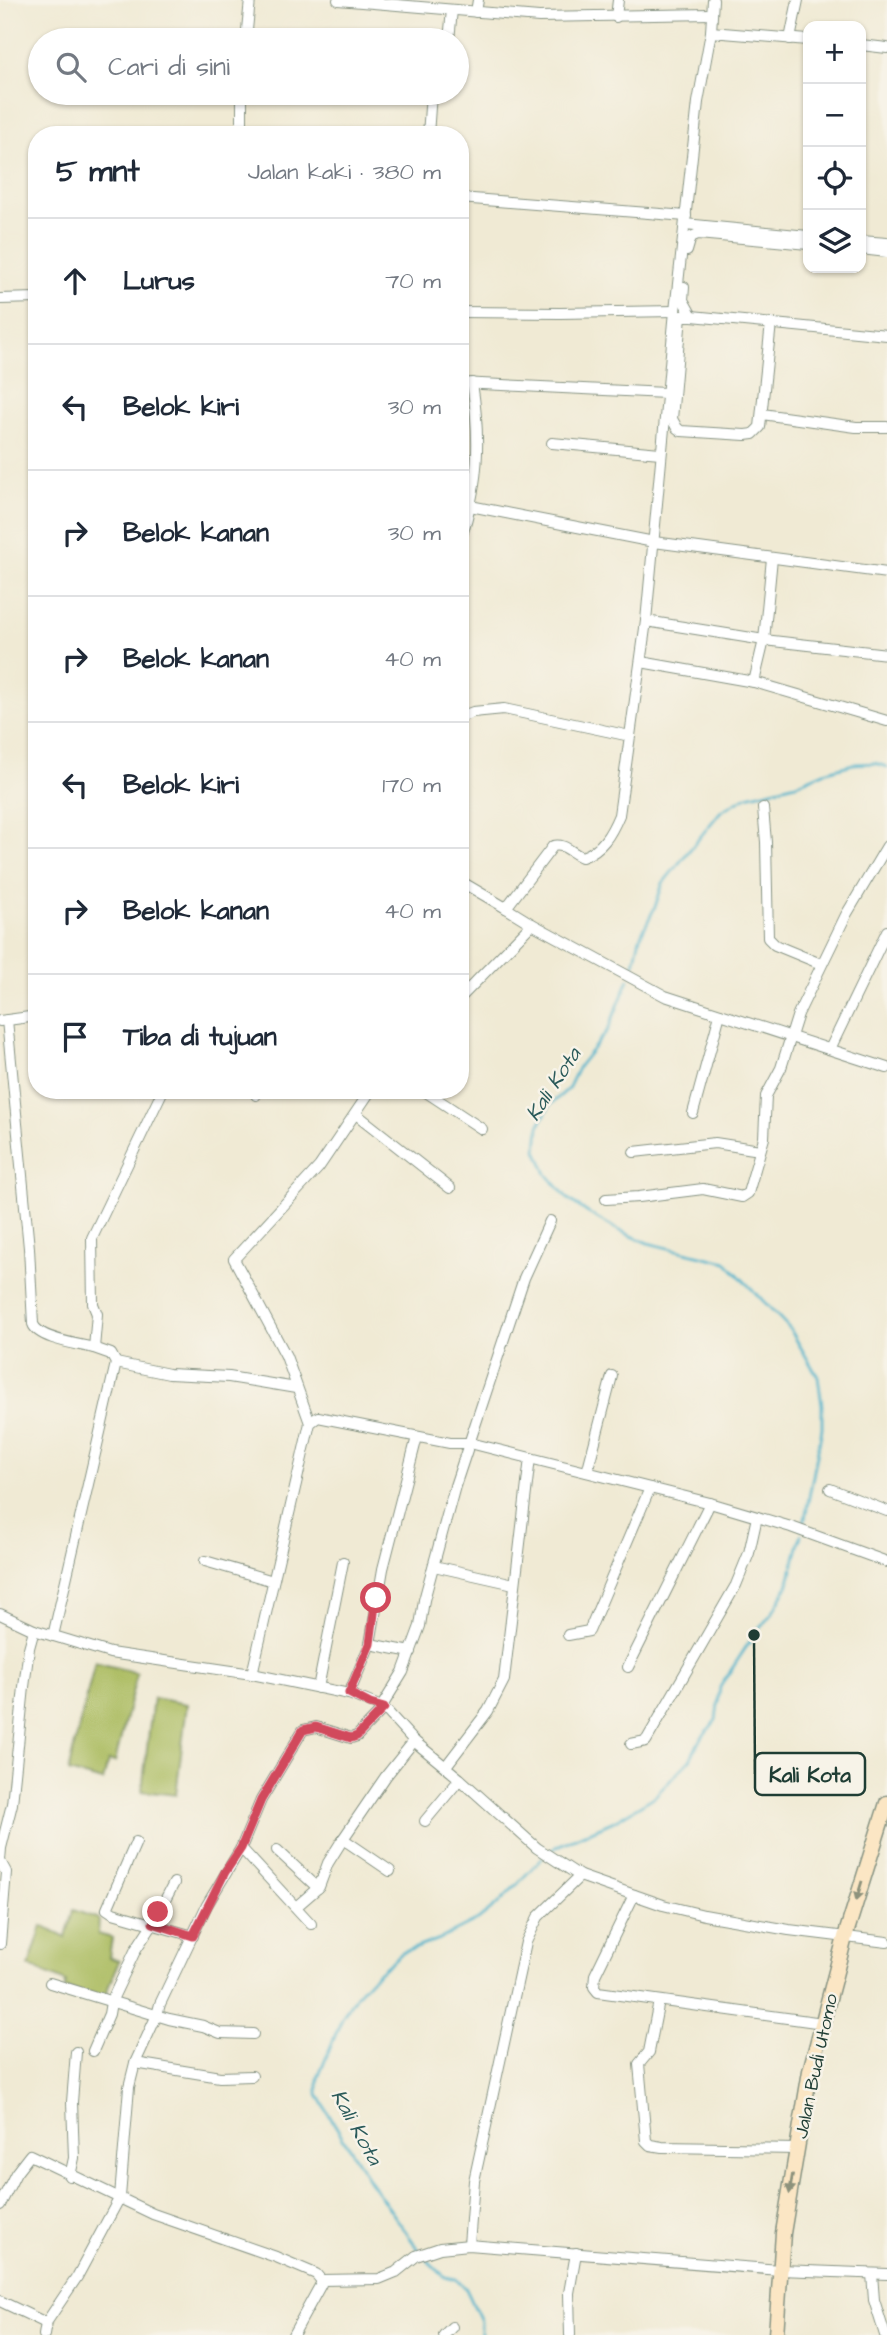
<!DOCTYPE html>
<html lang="id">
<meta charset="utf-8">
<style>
body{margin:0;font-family:"Architects Daughter",sans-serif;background:#f2f2f3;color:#1f2937}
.controls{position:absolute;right:21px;top:21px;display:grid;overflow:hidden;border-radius:14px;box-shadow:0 2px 5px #0004}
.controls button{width:63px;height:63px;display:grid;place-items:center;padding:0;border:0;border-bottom:2px solid #e0e1e3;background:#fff;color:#1f2937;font:35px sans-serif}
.stop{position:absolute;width:21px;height:21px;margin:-16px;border:5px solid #d1495b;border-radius:50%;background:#fff}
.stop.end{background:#d1495b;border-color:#fff;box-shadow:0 2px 7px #0008}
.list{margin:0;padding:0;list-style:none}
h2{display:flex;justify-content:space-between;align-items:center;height:91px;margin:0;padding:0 28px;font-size:30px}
h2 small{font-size:23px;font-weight:400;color:#747a83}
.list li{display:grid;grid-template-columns:46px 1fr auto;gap:21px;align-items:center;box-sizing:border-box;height:126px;padding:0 28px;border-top:2px solid #e0e1e3}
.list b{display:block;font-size:26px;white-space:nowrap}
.list em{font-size:23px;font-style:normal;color:#747a83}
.icon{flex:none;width:38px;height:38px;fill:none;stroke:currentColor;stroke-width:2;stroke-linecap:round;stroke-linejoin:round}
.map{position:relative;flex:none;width:887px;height:2335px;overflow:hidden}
.search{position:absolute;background:#fff;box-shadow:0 2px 5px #0004;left:28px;top:28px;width:441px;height:77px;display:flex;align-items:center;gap:18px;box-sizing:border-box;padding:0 24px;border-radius:38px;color:#747a83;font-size:26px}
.panel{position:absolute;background:#fff;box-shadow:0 2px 5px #0004;left:28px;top:126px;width:441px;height:973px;border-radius:28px}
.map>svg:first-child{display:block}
.green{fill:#abbc60;stroke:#657c4a;stroke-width:2}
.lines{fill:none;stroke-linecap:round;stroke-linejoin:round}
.stream{stroke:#4db3cc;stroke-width:2.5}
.street-casing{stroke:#889484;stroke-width:12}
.secondary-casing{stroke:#889484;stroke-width:17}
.street{stroke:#fff;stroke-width:10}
.secondary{stroke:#fbe6c4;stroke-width:14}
.oneway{fill:#8d927c}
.route{stroke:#d1495b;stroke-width:9}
.labels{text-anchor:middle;stroke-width:5;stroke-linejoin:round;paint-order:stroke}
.street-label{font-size:19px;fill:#1f3d34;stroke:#f7f3e8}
.water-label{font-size:21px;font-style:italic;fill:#2a5a5a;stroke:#f7f3e8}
.leader{fill:none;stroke:#1f3d34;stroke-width:2.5}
.callout-dot{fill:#1f3d34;stroke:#f7f3e8;stroke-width:2.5}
.callout{fill:#f7f3e8;stroke:#1f3d34;stroke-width:2.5}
.callout-label{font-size:21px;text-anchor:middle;font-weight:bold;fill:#1f3d34}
</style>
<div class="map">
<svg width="887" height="2335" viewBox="0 0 887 2335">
<rect width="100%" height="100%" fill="#f7f3e8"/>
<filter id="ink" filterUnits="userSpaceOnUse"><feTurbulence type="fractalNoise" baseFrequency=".0143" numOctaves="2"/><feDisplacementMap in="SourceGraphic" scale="14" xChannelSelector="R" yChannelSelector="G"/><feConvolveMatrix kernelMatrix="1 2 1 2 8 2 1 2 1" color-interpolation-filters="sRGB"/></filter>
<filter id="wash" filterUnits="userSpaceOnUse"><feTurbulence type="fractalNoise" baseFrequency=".00686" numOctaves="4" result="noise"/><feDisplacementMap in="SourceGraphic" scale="28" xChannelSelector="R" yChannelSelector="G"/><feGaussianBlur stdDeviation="1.57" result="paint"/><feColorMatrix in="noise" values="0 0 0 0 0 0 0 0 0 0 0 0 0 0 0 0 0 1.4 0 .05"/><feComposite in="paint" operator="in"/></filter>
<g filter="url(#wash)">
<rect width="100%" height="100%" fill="#f0ead4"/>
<g class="green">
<path d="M95 1662 137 1673 115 1762 108 1761 103 1781 68 1772Z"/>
<path d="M153 1698 187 1704 176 1795 142 1791Z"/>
<path d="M73 1910 99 1919 98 1934 112 1938 109 1957 119 1961 104 1998 65 1989 66 1982 29 1966 42 1926 66 1938Z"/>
</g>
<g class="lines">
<g class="stream">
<path d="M632 973 640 937 655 907 663 883 721 811 747 796 796 784 824 772 853 764 875 763 887 767"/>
<path d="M629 979 608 1030 579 1066 568 1089 550 1105 539 1126 537 1150 547 1174 568 1199 588 1213 618 1230 648 1243 726 1262 790 1329 818 1377 822 1405V1428L803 1529"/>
<path d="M549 1853 557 1846 614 1821 654 1797 690 1760 699 1741 716 1720 720 1687 754 1635 773 1612 788 1585 801 1535"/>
<path d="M421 2253 369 2180 329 2115 318 2094V2078L343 2016 356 1995 371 1979 402 1953 440 1939 478 1920 498 1904 543 1857"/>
<path d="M425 2258 445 2277 456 2279 466 2289 481 2321V2335"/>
</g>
</g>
</g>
<g filter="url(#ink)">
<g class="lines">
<g class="street-casing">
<g id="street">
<path d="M338 0 539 17 711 14"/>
<path d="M713 0 711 32 698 102 675 311 646 621 619 815C611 834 602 850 582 857 571 853 565 843 553 846L506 908 532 924 665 996 887 1068"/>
<path d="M476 12 478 0"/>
<path d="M616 17 618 0"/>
<path d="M711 32 808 40"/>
<path d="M790 39 798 0"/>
<path d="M246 40 250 0"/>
<path d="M449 40 452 10"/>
<path d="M861 45 887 48"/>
<path d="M242 135V93"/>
<path d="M428 135 431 93"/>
<path d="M460 198 686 216"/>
<path d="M685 224 808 236"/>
<path d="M861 241 887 243"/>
<path d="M861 249 887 252"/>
<path d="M687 251 691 237 698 234 808 244"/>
<path d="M684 287 683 300 692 316"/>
<path d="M0 299 37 298"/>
<path d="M460 312 560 313 675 311"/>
<path d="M771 323 760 427 753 434 745 435 681 431 677 428 672 419 681 316H692L887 335"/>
<path d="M460 383 666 393"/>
<path d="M762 414 856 427H887"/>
<path d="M552 443 660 453"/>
<path d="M460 504 654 542 887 573"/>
<path d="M460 541C479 484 481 441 472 383"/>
<path d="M646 621 764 640 887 654"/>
<path d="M641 662 754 682 887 721"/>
<path d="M754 682 764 640 772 558"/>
<path d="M460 717 473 712 504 709 630 736"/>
<path d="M763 808 766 842 768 938 775 945 821 964"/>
<path d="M460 881 506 908"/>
<path d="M460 998 532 924"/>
<path d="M7 1020 29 1248 33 1324C38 1339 78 1344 94 1348"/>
<path d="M0 1021 37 1016"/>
<path d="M830 1049 887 931"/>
<path d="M423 1090 482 1129"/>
<path d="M256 1095 257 1090"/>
<path d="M693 1113 720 1014"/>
<path d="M356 1114 450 1188"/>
<path d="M634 1152 715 1143 760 1150"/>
<path d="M606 1199 639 1197 703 1189 742 1197 748 1193 764 1138 766 1096 781 1068 798 1014 846 915 887 846"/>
<path d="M116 1363 169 1374 229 1377 296 1388"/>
<path d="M310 1423 286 1356 234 1259 319 1167 371 1090"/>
<path d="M587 1472 612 1376"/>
<path d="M830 1489 887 1511"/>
<path d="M205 1561 273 1581"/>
<path d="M434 1566 514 1584"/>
<path d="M0 1614 34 1630 110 1653 252 1674 349 1694 384 1708 414 1741 460 1779 537 1848 580 1876 663 1905 704 1915 789 1930 887 1942"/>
<path d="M568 1635 589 1631 650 1488"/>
<path d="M53 1636 116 1363 111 1354 94 1348 97 1314 93 1304 92 1238 163 1090"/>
<path d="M370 1644 411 1652"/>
<path d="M628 1667 710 1503"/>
<path d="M252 1674 310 1423 318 1417 450 1443H470L710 1503 791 1527 887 1562"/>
<path d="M318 1688 343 1562"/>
<path d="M349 1694 370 1644 383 1569 417 1437"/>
<path d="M631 1744 646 1741 736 1585 749 1553 757 1517"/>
<path d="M446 1766 488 1711 504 1680 530 1458"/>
<path d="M425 1821 460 1779"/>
<path d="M343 1839 390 1871"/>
<path d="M136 1842 107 1909 113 1913 193 1936"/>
<path d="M241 1848 311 1924"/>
<path d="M277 1850 318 1888"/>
<path d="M634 1895 595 1975 594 1987 598 1992 823 2023"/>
<path d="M297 1906 319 1887 328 1863 343 1839 386 1776 414 1741"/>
<path d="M0 1944 6 1872 0 1861 1 1848 12 1804 24 1687 29 1648 34 1630"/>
<path d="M50 1983 169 2019 203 2026 220 2033 253 2034"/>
<path d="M659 2001 649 2052 639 2064 646 2141 650 2145 662 2147 797 2149"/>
<path d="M93 2051 109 2014 111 2002 136 1949 153 1923 174 1883"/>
<path d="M135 2063 220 2077 252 2076"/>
<path d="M70 2176 74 2158 72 2102 76 2052"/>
<path d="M0 2205 16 2173 30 2155 153 2214 276 2257 316 2274 321 2280V2284L293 2335"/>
<path d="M469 2245 474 2181 526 1942 538 1917 580 1876"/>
<path d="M872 2274 874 2300 885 2335"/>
<path d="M321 2280 379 2279 396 2272 416 2256 440 2248 469 2245 780 2270 887 2274"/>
<path d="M0 2301 46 2323"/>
<path d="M44 2335 46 2323 77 2277 120 2197 129 2087 135 2063 157 2015 160 2004 207 1905 241 1848 261 1800 303 1730 316 1727 351 1738 357 1736 384 1708V1703L403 1672 420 1626 424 1600 455 1486 524 1278 550 1221"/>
<path d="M444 2335 452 2327"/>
<path d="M570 2335 569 2293 576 2253"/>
</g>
</g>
<g class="secondary-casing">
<path id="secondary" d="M776 2335 783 2233 810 2071 845 1937 887 1803"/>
</g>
<use href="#street" class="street"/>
<use href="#secondary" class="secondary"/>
</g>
<defs><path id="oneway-solid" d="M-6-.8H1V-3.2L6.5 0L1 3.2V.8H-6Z" transform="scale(1.75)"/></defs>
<g class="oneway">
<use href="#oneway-solid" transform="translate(859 1891) rotate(107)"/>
<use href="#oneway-solid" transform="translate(791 2184) rotate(99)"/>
</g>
</g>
<g class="lines" filter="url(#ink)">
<path class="route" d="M158 1912 153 1923 193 1936 225 1872 241 1848 261 1800 303 1730 316 1727 351 1738 357 1736 384 1708 370 1704 349 1693 370 1644 376 1598"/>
</g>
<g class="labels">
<g class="street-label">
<text transform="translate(815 2066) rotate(-78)" y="7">Jalan Budi Utomo</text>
</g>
<g class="water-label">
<text transform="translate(553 1084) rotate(-57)" y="7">Kali Kota</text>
<text transform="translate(357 2127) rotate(61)" y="7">Kali Kota</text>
</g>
</g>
<path class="leader" d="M754 1635L755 1774"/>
<circle class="callout-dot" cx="754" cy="1635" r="7"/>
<rect class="callout" x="755" y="1753" width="110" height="42" rx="7"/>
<g class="callout-label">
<text x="810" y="1782">Kali Kota</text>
</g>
</svg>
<div class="controls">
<button>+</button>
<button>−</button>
<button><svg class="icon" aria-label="locate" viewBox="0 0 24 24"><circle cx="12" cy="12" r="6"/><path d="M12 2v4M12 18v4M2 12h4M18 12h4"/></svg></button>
<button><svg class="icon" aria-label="layers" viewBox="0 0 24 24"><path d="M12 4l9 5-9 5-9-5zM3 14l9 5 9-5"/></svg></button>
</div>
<div class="stop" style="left:376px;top:1598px"></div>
<div class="stop end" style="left:158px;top:1912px"></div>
<div class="search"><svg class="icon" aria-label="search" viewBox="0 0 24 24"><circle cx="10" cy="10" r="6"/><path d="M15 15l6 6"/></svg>Cari di sini</div>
<section class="panel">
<h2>5 mnt<small>Jalan kaki · 380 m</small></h2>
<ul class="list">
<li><svg class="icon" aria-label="ahead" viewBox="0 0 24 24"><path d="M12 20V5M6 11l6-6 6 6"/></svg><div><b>Lurus</b></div><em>70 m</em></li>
<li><svg class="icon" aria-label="left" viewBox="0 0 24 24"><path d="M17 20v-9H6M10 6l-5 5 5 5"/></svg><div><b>Belok kiri</b></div><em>30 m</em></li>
<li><svg class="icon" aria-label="right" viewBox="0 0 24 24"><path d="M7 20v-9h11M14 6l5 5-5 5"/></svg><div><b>Belok kanan</b></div><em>30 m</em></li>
<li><svg class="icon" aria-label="right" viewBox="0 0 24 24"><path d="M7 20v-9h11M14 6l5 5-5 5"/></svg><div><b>Belok kanan</b></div><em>40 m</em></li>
<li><svg class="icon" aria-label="left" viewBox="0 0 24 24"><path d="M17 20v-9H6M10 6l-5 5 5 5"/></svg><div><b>Belok kiri</b></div><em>170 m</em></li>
<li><svg class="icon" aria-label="right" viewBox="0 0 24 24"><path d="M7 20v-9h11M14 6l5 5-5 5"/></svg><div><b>Belok kanan</b></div><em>40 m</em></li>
<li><svg class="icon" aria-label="arrive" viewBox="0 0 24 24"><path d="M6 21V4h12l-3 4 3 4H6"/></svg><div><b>Tiba di tujuan</b></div></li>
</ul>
</section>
</div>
